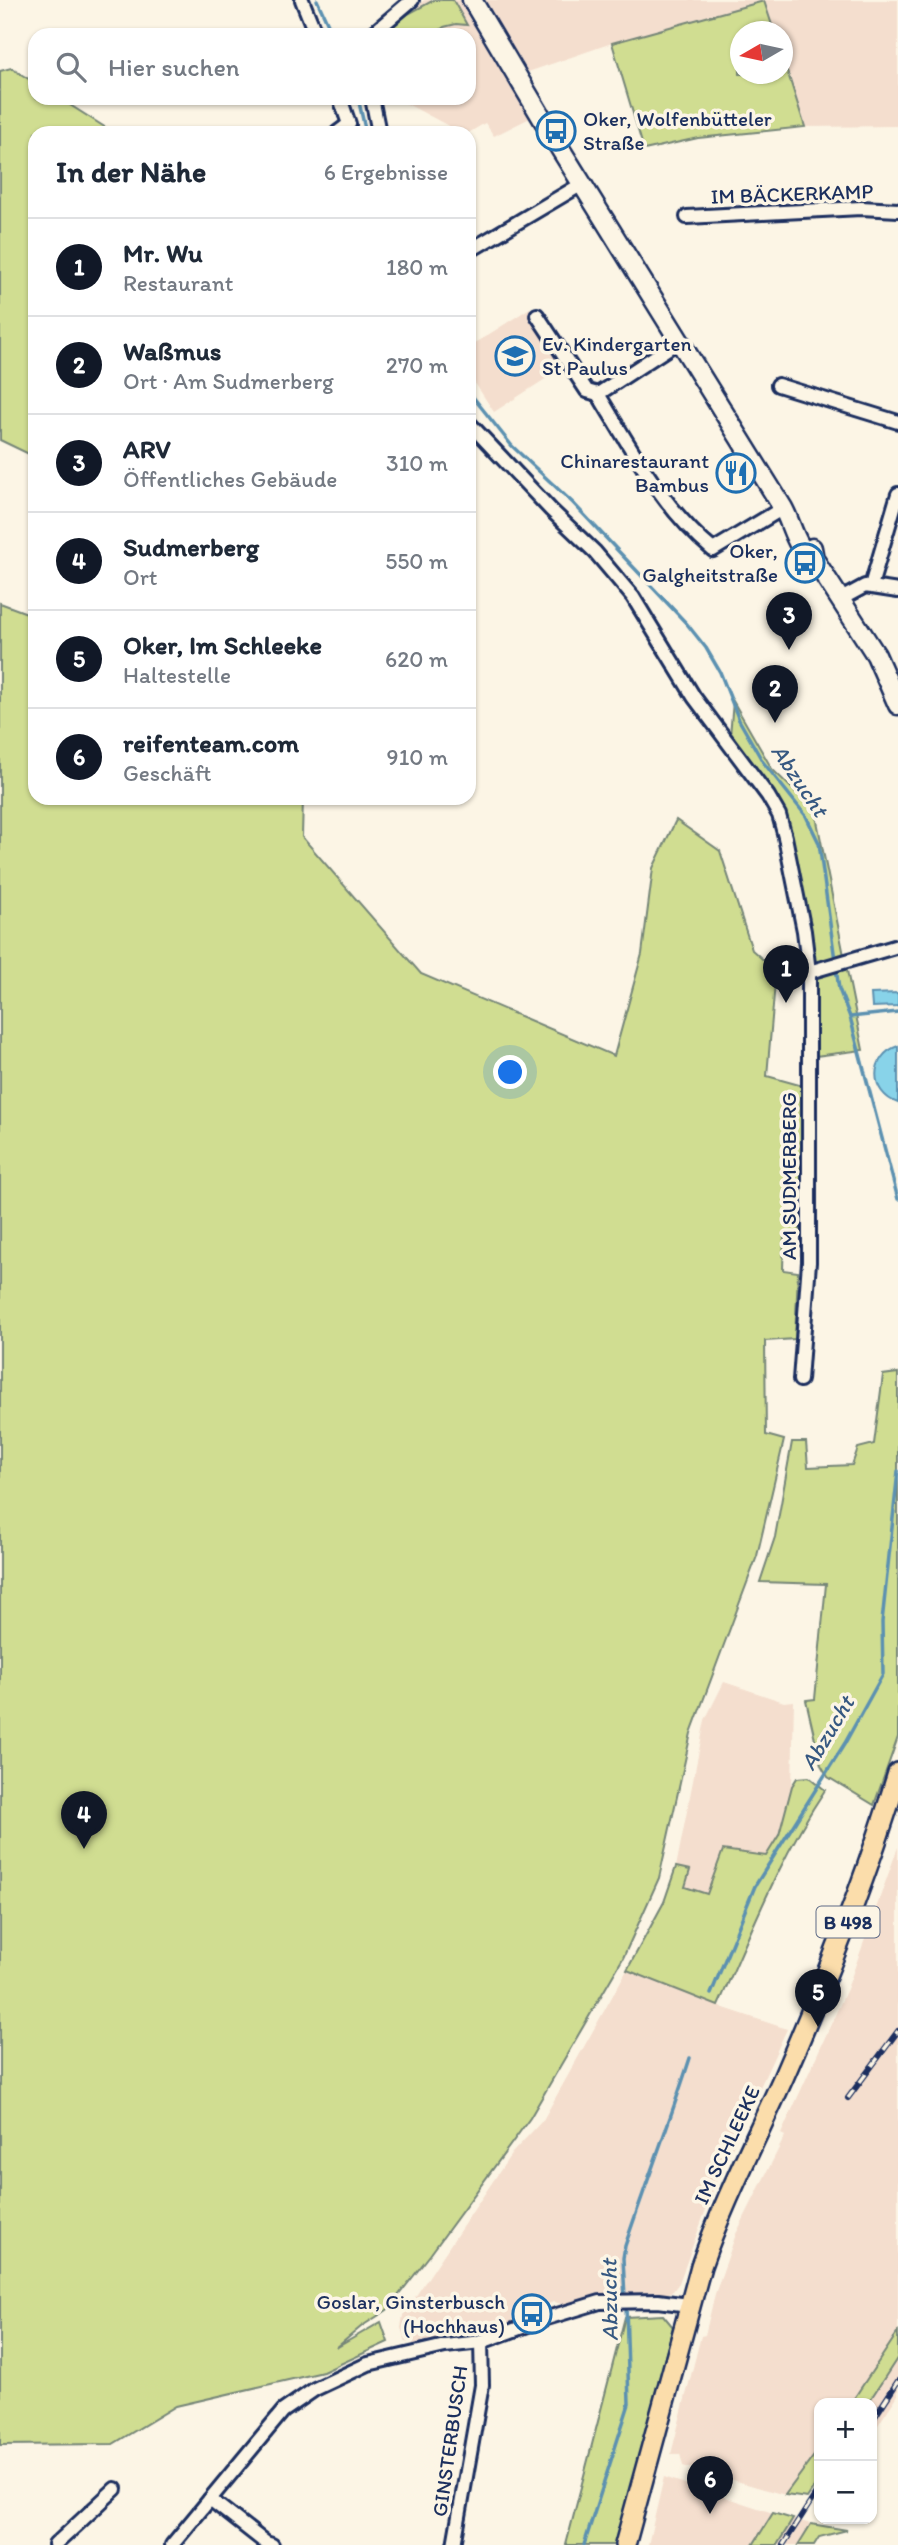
<!DOCTYPE html>
<html lang="de">
<meta charset="utf-8">
<style>
body{margin:0;font-family:Itim,sans-serif;background:#f2f2f3;color:#1f2937}
.controls{position:absolute;right:21px;bottom:21px;display:grid;overflow:hidden;border-radius:14px;box-shadow:0 2px 5px #0004}
.controls button{width:63px;height:63px;display:grid;place-items:center;padding:0;border:0;border-bottom:2px solid #e0e1e3;background:#fff;color:#1f2937;font:35px sans-serif}
.compass{position:absolute;left:730px;top:21px;width:63px;height:63px;border-radius:50%;background:#fff;box-shadow:0 2px 5px #0004;rotate:261deg}
.you{position:absolute;left:511px;top:1073px;width:24px;height:24px;margin:-18px;border:5px solid #fff;border-radius:50%;background:#1a73e8;box-shadow:0 0 0 10px #1a73e833}
.badge{display:grid;place-items:center;width:46px;height:46px;border-radius:50%;background:#111827;color:#fff;font-size:23px;font-weight:700}
.pin{position:absolute;translate:-50% -58px;filter:drop-shadow(0 2px 4px #0008)}
.pin::after{content:'';position:absolute;top:37px;width:24px;height:21px;background:inherit;clip-path:polygon(0 0,100% 0,50% 100%)}
.list{margin:0;padding:0;list-style:none}
h2{display:flex;justify-content:space-between;align-items:center;height:91px;margin:0;padding:0 28px;font-size:30px}
h2 small{font-size:23px;font-weight:400;color:#747a83}
.list li{display:grid;grid-template-columns:46px 1fr auto;gap:21px;align-items:center;box-sizing:border-box;height:98px;padding:0 28px;border-top:2px solid #e0e1e3}
.list b{display:block;font-size:26px;white-space:nowrap}
.list p{margin:0;font-size:23px;white-space:nowrap;color:#747a83}
.list em{font-size:23px;font-style:normal;color:#747a83}
.icon{flex:none;width:38px;height:38px;fill:none;stroke:currentColor;stroke-width:2;stroke-linecap:round;stroke-linejoin:round}
.map{position:relative;flex:none;width:898px;height:2545px;overflow:hidden}
.search{position:absolute;background:#fff;box-shadow:0 2px 5px #0004;left:28px;top:28px;width:448px;height:77px;display:flex;align-items:center;gap:18px;box-sizing:border-box;padding:0 24px;border-radius:21px;color:#747a83;font-size:26px}
.panel{position:absolute;background:#fff;box-shadow:0 2px 5px #0004;left:28px;top:126px;width:448px;height:679px;border-radius:21px}
.map>svg:first-child{display:block}
.built{fill:#f4dece}
.green{fill:#d0dd91;stroke:#768678;stroke-width:2}
.water{fill:#88d3e9;stroke:#5c91b1;stroke-width:2}
.lines{fill:none;stroke-linecap:round;stroke-linejoin:round}
.stream{stroke:#5c91b1;stroke-width:3.5}
.street-casing{stroke:#1b2f5e;stroke-width:18}
.secondary-casing{stroke:#1b2f5e;stroke-width:23}
.primary-casing{stroke:#1b2f5e;stroke-width:24}
.street{stroke:#fcf5e5;stroke-width:12}
.secondary{stroke:#fcf5e5;stroke-width:18}
.primary{stroke:#fbddab;stroke-width:19}
.rail-casing{stroke:#1b2f5e;stroke-width:6}
.rail{stroke:#fcf5e5;stroke-width:3.5;stroke-dasharray:10;stroke-linecap:butt}
.labels{text-anchor:middle;stroke-width:7;stroke-linejoin:round;paint-order:stroke}
.shield{fill:#fcf5e5;stroke:#5e6a86;stroke-width:2}
.shield-label{font-size:19px;font-weight:bold;fill:#1b2f5e}
.poi-label{font-size:21px;fill:#1b2f5e;stroke:#fcf5e5;text-anchor:end}
.street-label{font-size:21px;fill:#1b2f5e;stroke:#fcf5e5}
.water-label{font-size:23px;font-style:italic;fill:#365881;stroke:#fcf5e5}
</style>
<div class="map">
<svg width="898" height="2545" viewBox="0 0 898 2545">
<rect width="100%" height="100%" fill="#fcf5e5"/>
<filter id="ink" filterUnits="userSpaceOnUse"><feTurbulence type="fractalNoise" baseFrequency=".0143" numOctaves="2"/><feDisplacementMap in="SourceGraphic" scale="14" xChannelSelector="R" yChannelSelector="G"/><feConvolveMatrix kernelMatrix="1 2 1 2 8 2 1 2 1" color-interpolation-filters="sRGB"/></filter>
<g filter="url(#ink)">
<g class="built">
<path d="M425 0H460L532 117 494 136 485 123 470 132 458 131 396 98H469V35H378L407 10Z"/>
<path d="M484 0H898V126L805 127 783 58 782 32 774 31 763 1 612 43 528 72Z"/>
<path d="M530 308 567 365 494 412 469 374V347Z"/>
<path d="M724 1682 784 1702 794 1701 792 1786 779 1835 766 1857 707 1894 685 1887 676 1867 705 1720Z"/>
<path d="M898 1847V2332L851 2403H819V2449L785 2495 683 2466 680 2454H671L701 2336 705 2335 715 2294 736 2234 785 2136 781 2134 847 1989Z"/>
<path d="M627 1970 718 2006 787 2029 716 2182 679 2283 673 2291 661 2296 647 2297 611 2294 572 2307 554 2302 527 2311 523 2321 473 2340 418 2345 406 2342 401 2328 403 2315 512 2153 543 2120Z"/>
<path d="M898 2357V2395L872 2434V2403H868Z"/>
<path d="M664 2477 773 2513 753 2545H648Z"/>
<path d="M793 2519 811 2524 798 2545H777Z"/>
</g>
<g class="green">
<path d="M434 0H453L467 25 456 24 444 27 434 35H390L388 31 408 14Z"/>
<path d="M764 1 774 31 740 32V74H782L783 58 805 127 698 138 644 150 612 43Z"/>
<path d="M11 68 35 83V98H59L114 133H35V457L0 440V71Z"/>
<path d="M0 603 35 616V798H303L302 837 421 974 614 1056 642 954 653 868 676 820 720 851 752 950 776 971 767 1076 803 1086 800 1234H784L783 1270 798 1272 795 1339 765 1341 766 1435 784 1440 757 1556 691 1733 659 1878 623 1958 530 2118 430 2255 387 2310 362 2326 336 2348 381 2322 388 2342 323 2372 176 2406 113 2444 0 2445Z"/>
<path d="M733 701 772 769 815 811 863 1050 815 1056 810 924 783 807 730 736Z"/>
<path d="M898 1373V1737L874 1805 828 1777 821 1765 806 1700 815 1699 826 1584 760 1582 775 1537 792 1442H806L808 1467 852 1465 858 1448 874 1444 883 1375Z"/>
<path d="M809 1777 825 1790C780 1857 751 1932 718 2006L627 1970 664 1902 676 1867 690 1870 685 1887 707 1894 723 1850 766 1856 779 1835 792 1786 797 1778Z"/>
<path d="M663 2315 673 2327 615 2545H566L625 2317Z"/>
<path d="M898 2332V2357L868 2403H851Z"/>
<path d="M819 2449V2480L807 2498 785 2495Z"/>
<path d="M773 2513 793 2519 777 2545H753Z"/>
<path d="M811 2524 847 2530 819 2537 814 2545H798Z"/>
</g>
<g class="water">
<path d="M898 993V1006L872 1007 871 994Z"/>
<path d="M898 1046V1103C869 1093 869 1056 898 1046Z"/>
</g>
<g class="lines">
<g class="stream">
<path d="M317 0 333 35"/>
<path d="M358 98 366 133"/>
<path d="M469 392 512 446 573 503 687 624 706 648 720 672 739 720 763 762 806 816 819 843 835 960"/>
<path d="M836 968 839 989 850 1017 898 1199"/>
<path d="M850 1017 898 1012"/>
<path d="M711 1994 755 1886 845 1743 883 1674 882 1622 898 1471"/>
<path d="M625 2298 623 2258 625 2246C646 2183 670 2121 690 2058"/>
<path d="M584 2545 629 2404 626 2306"/>
</g>
<g class="street-casing">
<g id="street">
<path d="M302 0 316 35"/>
<path d="M371 35 412 0"/>
<path d="M372 98 379 133"/>
<path d="M337 133 349 124 340 98"/>
<path d="M687 217 861 208 898 210"/>
<path d="M469 251 582 184"/>
<path d="M537 315 587 391 598 394"/>
<path d="M679 341 598 394C631 448 663 509 713 550L783 508"/>
<path d="M778 385 898 422"/>
<path d="M469 423 551 510 595 552 633 597 694 697 768 796 779 815 785 837 804 931 809 972"/>
<path d="M871 586 898 494"/>
<path d="M841 599 865 586 898 591"/>
<path d="M800 1380 809 1262V972L898 946"/>
<path d="M210 2499 266 2543 272 2545"/>
<path d="M55 2545 115 2489"/>
<path d="M172 2545 283 2411 315 2389 368 2364 445 2346 481 2342 547 2318 600 2302 658 2301 689 2305"/>
<path d="M454 2545 482 2385 481 2342"/>
</g>
</g>
<g class="secondary-casing">
<g id="secondary">
<path d="M472 0 561 150 783 508C793 526 795 549 814 559"/>
<path d="M812 548 814 559 876 655 898 705"/>
</g>
</g>
<g class="primary-casing">
<path id="primary" d="M625 2545 701 2266C724 2200 756 2139 784 2076 827 1977 867 1877 898 1773"/>
</g>
<use href="#street" class="street"/>
<use href="#secondary" class="secondary"/>
<use href="#primary" class="primary"/>
<g class="rail-casing">
<g id="rail">
<path d="M848 2098 898 2031"/>
<path d="M872 2421 898 2381"/>
<path d="M783 2545 819 2489"/>
</g>
</g>
<use href="#rail" class="rail"/>
</g>
</g>
<defs>
<g id="bus-ring" transform="scale(2.0125)"><circle r="9.5" fill="#fcf5e5" stroke="#1f6fb2" stroke-width="1.5"/><path d="M-5-6H5V4H4V6H2V4H-2V6H-4V4H-5ZM-3.5-4V0h7V-4ZM-3.5 1.2v1.5H-2V1.2ZM2 1.2v1.5H3.5V1.2Z" fill="#1f6fb2"/></g>
<g id="school-ring" transform="scale(2.0125)"><circle r="9.5" fill="#fcf5e5" stroke="#1f6fb2" stroke-width="1.5"/><path d="M0-5L7-2L0 1L-7-2ZM-4 1L0 2.5L4 1V4Q0 6-4 4Z" fill="#1f6fb2"/></g>
<g id="restaurant-ring" transform="scale(2.0125)"><circle r="9.5" fill="#fcf5e5" stroke="#1f6fb2" stroke-width="1.5"/><path d="M-5-6h1v4h1v-4h1v4h1v-4h1v5L-1.5 .5V6h-2V.5L-5-1ZM5-6V6H3V1.5H1.5Q1.5-4 5-6Z" fill="#1f6fb2"/></g>
</defs>
<g fill-rule="evenodd">
<use href="#bus-ring" x="556" y="131"/>
<use href="#school-ring" x="515" y="356"/>
<use href="#restaurant-ring" x="736" y="473"/>
<use href="#bus-ring" x="805" y="563"/>
<use href="#bus-ring" x="532" y="2314"/>
</g>
<g class="labels">
<rect class="shield" x="816.5" y="1906.5" width="63" height="31" rx="5"/>
<g class="shield-label">
<text x="848" y="1929">B 498</text>
</g>
<g class="poi-label">
<text x="583" y="126" text-anchor="start">Oker, Wolfenbütteler<tspan x="583" dy="24">Straße</tspan></text>
<text x="542" y="351" text-anchor="start">Ev. Kindergarten<tspan x="542" dy="24">St Paulus</tspan></text>
<text x="709" y="468">Chinarestaurant<tspan x="709" dy="24">Bambus</tspan></text>
<text x="778" y="558">Oker,<tspan x="778" dy="24">Galgheitstraße</tspan></text>
<text x="505" y="2309">Goslar, Ginsterbusch<tspan x="505" dy="24">(Hochhaus)</tspan></text>
</g>
<g class="street-label">
<text transform="translate(792 194) rotate(-2)" y="7">IM BÄCKERKAMP</text>
<text transform="translate(789 1176) rotate(-90)" y="7">AM SUDMERBERG</text>
<text transform="translate(727 2145) rotate(-65)" y="7">IM SCHLEEKE</text>
<text transform="translate(450 2441) rotate(-82)" y="7">GINSTERBUSCH</text>
</g>
<g class="water-label">
<text transform="translate(800 780) rotate(56)" y="8">Abzucht</text>
<text transform="translate(827 1733) rotate(-59)" y="8">Abzucht</text>
<text transform="translate(609 2300) rotate(-91)" y="8">Abzucht</text>
</g>
</g>
</svg>
<div class="controls">
<button>+</button>
<button>−</button>
</div>
<svg class="compass" viewBox="-18 -18 36 36"><path d="M0-13l5 13h-10z" fill="#e53935"/><path d="M0 13l5-13h-10z" fill="#747a83"/></svg>
<div class="you"></div>
<div class="pin badge" style="left:786px;top:1003px">1</div>
<div class="pin badge" style="left:775px;top:723px">2</div>
<div class="pin badge" style="left:789px;top:650px">3</div>
<div class="pin badge" style="left:84px;top:1849px">4</div>
<div class="pin badge" style="left:818px;top:2027px">5</div>
<div class="pin badge" style="left:710px;top:2514px">6</div>
<div class="search"><svg class="icon" aria-label="search" viewBox="0 0 24 24"><circle cx="10" cy="10" r="6"/><path d="M15 15l6 6"/></svg>Hier suchen</div>
<section class="panel">
<h2>In der Nähe<small>6 Ergebnisse</small></h2>
<ul class="list">
<li><span class="badge">1</span><div><b>Mr. Wu</b><p>Restaurant</p></div><em>180 m</em></li>
<li><span class="badge">2</span><div><b>Waßmus</b><p>Ort · Am Sudmerberg</p></div><em>270 m</em></li>
<li><span class="badge">3</span><div><b>ARV</b><p>Öffentliches Gebäude</p></div><em>310 m</em></li>
<li><span class="badge">4</span><div><b>Sudmerberg</b><p>Ort</p></div><em>550 m</em></li>
<li><span class="badge">5</span><div><b>Oker, Im Schleeke</b><p>Haltestelle</p></div><em>620 m</em></li>
<li><span class="badge">6</span><div><b>reifenteam.com</b><p>Geschäft</p></div><em>910 m</em></li>
</ul>
</section>
</div>
